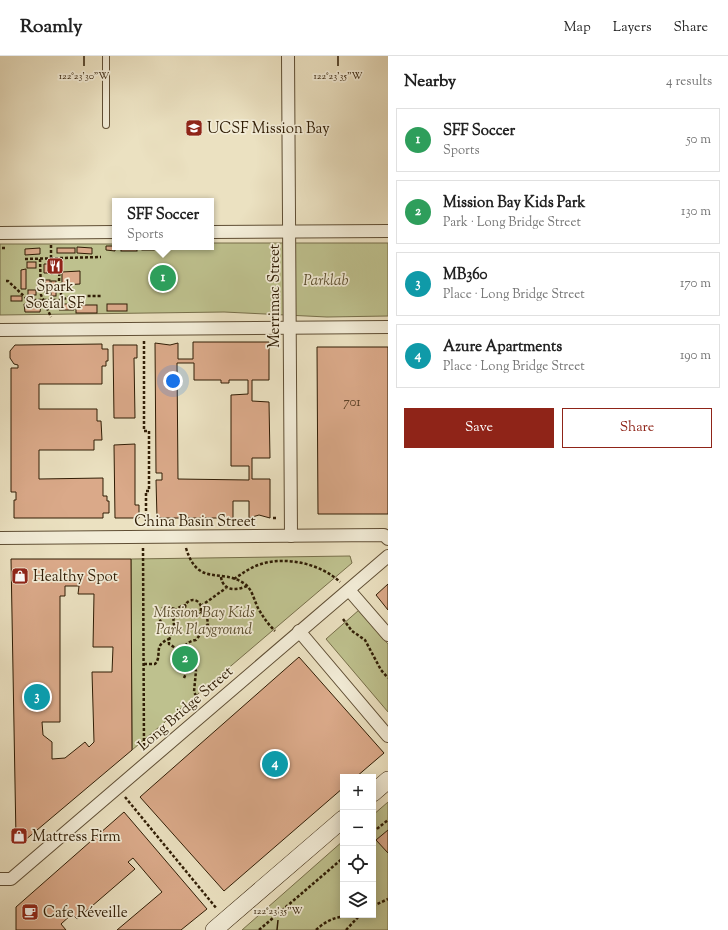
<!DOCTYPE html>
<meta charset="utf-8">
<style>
body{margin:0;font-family:"Sorts Mill Goudy",serif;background:#f2f2f2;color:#222}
.controls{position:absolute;right:12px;bottom:12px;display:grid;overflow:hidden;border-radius:0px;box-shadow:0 2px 10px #0003}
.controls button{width:36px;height:36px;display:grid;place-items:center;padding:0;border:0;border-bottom:1px solid #e0e0e0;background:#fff;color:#222;font:20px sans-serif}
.you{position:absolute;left:173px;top:325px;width:14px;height:14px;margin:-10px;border:3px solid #fff;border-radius:50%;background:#1a73e8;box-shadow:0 0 0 6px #1a73e833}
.badge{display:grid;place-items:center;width:26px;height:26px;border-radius:50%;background:#8f2418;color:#fff;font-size:13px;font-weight:700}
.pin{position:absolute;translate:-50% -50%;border:2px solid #fff;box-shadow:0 1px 4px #0006}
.popup{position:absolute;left:112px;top:142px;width:102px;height:52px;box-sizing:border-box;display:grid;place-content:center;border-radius:0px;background:#fff;filter:drop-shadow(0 1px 3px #0005);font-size:13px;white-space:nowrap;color:#767676}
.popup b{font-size:15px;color:#222}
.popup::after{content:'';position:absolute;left:50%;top:100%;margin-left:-8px;border:8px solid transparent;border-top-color:#fff}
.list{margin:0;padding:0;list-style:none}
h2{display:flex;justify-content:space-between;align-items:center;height:52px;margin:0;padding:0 16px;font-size:17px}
h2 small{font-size:13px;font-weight:400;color:#767676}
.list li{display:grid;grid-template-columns:26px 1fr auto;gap:12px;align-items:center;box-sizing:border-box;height:64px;margin:0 8px 8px;padding:0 8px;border:1px solid #e0e0e0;border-radius:0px}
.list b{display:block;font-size:15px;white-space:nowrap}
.list p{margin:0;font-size:13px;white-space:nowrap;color:#767676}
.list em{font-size:13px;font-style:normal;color:#767676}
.actions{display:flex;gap:8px;padding:12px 16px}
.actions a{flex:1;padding:9px 0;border:1px solid #8f2418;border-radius:0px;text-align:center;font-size:14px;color:#8f2418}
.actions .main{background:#8f2418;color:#fff}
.icon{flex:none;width:22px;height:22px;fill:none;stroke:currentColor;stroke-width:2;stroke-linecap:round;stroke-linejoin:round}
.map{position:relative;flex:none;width:388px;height:874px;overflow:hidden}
header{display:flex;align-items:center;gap:24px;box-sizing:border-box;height:56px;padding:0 20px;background:#fff;border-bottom:1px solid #e0e0e0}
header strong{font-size:19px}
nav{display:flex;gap:22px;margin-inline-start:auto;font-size:14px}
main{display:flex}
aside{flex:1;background:#fff}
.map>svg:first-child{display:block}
.green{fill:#bec18e;stroke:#776f4a}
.building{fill:#daa989;stroke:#301d05;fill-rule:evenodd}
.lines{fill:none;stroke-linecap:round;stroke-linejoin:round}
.lane-casing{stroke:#5f4e34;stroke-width:8}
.street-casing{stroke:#5f4e34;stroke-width:14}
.secondary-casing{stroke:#301d05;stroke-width:18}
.path{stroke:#301d05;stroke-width:2.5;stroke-dasharray:3 2;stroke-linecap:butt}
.lane{stroke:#f2ecd7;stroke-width:6}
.street{stroke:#f2ecd7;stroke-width:12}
.secondary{stroke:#f2ecd7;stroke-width:17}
.ticks{fill:none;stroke:#301d05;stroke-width:1.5}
.labels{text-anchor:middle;stroke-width:3.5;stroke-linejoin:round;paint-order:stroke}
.number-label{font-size:13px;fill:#5a4026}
.poi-label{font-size:15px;fill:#301d05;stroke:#f2ecd7;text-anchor:start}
.park-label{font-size:15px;font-style:italic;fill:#5b4e2e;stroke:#f2ecd7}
.street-label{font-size:15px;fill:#301d05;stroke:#f2ecd7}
.ticks-label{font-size:10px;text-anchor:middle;fill:#301d05;stroke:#f2ecd7;stroke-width:3.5;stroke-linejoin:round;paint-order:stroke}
</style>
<header>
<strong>Roamly</strong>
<nav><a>Map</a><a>Layers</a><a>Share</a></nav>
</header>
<main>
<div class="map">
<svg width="388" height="874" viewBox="0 0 388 874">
<rect width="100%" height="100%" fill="#ebe1c1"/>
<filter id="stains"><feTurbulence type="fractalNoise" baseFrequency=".005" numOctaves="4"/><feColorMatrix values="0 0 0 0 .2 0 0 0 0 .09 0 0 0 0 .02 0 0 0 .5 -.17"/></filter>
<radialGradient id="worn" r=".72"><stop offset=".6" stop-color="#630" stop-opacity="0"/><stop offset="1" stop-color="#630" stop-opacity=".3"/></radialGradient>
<g class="green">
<path d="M211 187H388V260L327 261 224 256 0 259V188H115V191H211Z"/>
<path d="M350 500 352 507 132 694 131 503Z"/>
<path d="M359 554 388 588V656L326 583Z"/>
<path d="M388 746V874H242L343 785V859H373V759Z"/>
</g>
<g class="building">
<path d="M106 190H115V195L106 194Z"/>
<path d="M77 191 92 192V198L77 197Z"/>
<rect x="121" y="191" width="16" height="4"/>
<rect x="142" y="191" width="12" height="3"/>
<path d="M40 192V198L25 199V193Z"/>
<rect x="57" y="192" width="18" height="5"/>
<rect x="27" y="206" width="9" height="6"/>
<path d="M44 208H49L50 217H44Z"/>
<path d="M51 208H57V217L51 218Z"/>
<path d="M26 213V233H21V214Z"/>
<path d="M80 215V228L62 229V216Z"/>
<rect x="45" y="224" width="5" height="13"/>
<rect x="51" y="225" width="5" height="15"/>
<rect x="28" y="234" width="8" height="5"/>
<rect x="11" y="240" width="11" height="5"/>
<path d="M24 248 41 249 40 256H25Z"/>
<path d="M59 248H73L74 254H59Z"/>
<rect x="107" y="248" width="20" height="7"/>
<rect x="76" y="249" width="21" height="8"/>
<path d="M193 286H269V324H252V345L269 346 270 402H252V423H270V462L259 459 249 462V445H233V462H157L156 424H162V417H156L155 287 170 289 178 287V303H193ZM177 307H194V324H221V327H229V324H248V338L231 339V410H249V424L178 423Z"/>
<path d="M102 288V293H108V305H106V310H102V328H39V353H97V365H101L102 384H94V394H39V423L103 422V440H107V445H109V457H103V462H14V444H16V436H11V312H18V309L14 308 10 302V295L15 289H20Z"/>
<path d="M113 289H137V302H134L135 362H114Z"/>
<path d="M317 291H388V458H318Z"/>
<path d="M135 388V449H139V462H115L114 389Z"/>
<path d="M11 503H131L132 694 24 785 16 783ZM65 530H79L78 538H94L93 591H113L112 616H92L94 686 89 691 85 686 65 702 52 703V686L43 679 42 666H60V540H65Z"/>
<path d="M388 528V554L376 539Z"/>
<path d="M299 601 384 697 356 721H343V732L224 835 140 741Z"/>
<path d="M124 756 207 853 181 874H117L162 836 133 802 128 806 135 813 77 863 72 858 61 868 66 874H16V851Z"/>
<path d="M388 774V797L376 784Z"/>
</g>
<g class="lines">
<g class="lane-casing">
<path id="lane" d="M106 0V69"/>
</g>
<g class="street-casing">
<g id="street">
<path d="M288 0 291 480"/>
<path d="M211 176 388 175"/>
<path d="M0 177 115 176"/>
<path d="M0 274 388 271"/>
<path d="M0 482 384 479 388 483"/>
<path d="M349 534 388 579"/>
<path d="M299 575 388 680"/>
<path d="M0 823H11L388 500"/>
</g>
</g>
<g class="secondary-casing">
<g id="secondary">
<path d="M373 737 388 724"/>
<path d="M214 874 343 763"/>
</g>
</g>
<g class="path">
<path d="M51 189V202"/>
<path d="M2 192H6"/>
<path d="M60 202 59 225 62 244"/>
<path d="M25 203 101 201"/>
<path d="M40 203 41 239 51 261"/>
<path d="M6 225H8L28 244H62L71 240H101"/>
<path d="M144 285V375H149V435H146V465"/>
<path d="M273 287H277"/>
<path d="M273 462H277"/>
<path d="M143 492 144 693"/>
<path d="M186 492C198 532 221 511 245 528 252 533 254 544 258 552 263 561 268 568 275 575"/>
<path d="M221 521C223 535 236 535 247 530"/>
<path d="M234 523C243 517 251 511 261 508 287 500 321 508 340 526"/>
<circle cx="193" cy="552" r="8"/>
<path d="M186 549C172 552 173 559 174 570 174 577 168 581 169 588L177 593C185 592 187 585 196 584L208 568 207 561 200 555"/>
<path d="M201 550 226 532"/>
<path d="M343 563 352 575 365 584 381 614 388 622"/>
<path d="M172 575 164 572 159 562 161 553 165 551 176 553"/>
<path d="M184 590 196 615 194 636 199 645"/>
<path d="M144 608H155C163 599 152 590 169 583"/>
<path d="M184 622 191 606"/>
<path d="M125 741 217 853"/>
<path d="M373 776 388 764"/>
<path d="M373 850 388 843"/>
<path d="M259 874 343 802"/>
<path d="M316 874C329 862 340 859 357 861"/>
<path d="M346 874 360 859"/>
</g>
<use href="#lane" class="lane"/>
<use href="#street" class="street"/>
<use href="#secondary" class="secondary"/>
</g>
<path class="ticks" d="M84 10V0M338 10V0M277 874 278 864"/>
<defs>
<g id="university-square" transform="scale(0.9)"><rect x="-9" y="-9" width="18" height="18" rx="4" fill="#8f2418" stroke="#f2ecd7"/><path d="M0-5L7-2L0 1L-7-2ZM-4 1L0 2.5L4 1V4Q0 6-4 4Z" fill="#fff"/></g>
<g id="restaurant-square" transform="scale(0.9)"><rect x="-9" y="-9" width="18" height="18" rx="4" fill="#8f2418" stroke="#f2ecd7"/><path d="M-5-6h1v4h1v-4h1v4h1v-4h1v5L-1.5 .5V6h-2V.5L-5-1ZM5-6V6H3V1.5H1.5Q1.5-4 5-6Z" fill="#fff"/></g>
<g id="shop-square" transform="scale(0.9)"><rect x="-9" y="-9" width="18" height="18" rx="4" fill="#8f2418" stroke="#f2ecd7"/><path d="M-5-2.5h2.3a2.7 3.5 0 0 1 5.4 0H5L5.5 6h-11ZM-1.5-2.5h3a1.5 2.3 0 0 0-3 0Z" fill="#fff"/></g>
<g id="cafe-square" transform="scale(0.9)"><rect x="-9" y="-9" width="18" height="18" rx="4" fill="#8f2418" stroke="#f2ecd7"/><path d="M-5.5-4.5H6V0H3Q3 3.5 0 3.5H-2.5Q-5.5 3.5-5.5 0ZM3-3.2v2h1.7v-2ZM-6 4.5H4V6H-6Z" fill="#fff"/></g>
</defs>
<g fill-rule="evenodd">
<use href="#university-square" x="194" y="72"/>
<use href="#restaurant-square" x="55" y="210"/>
<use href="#shop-square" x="20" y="520"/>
<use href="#shop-square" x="19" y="780"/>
<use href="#cafe-square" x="30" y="856"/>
</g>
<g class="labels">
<g class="number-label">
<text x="352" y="350">701</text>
</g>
<g class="poi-label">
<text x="207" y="77">UCSF Mission Bay</text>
<text x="55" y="235" text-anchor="middle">Spark<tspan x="55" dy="17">Social SF</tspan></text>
<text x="33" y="525">Healthy Spot</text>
<text x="32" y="785">Mattress Firm</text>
<text x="43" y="861">Cafe Réveille</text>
</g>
<g class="park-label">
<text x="326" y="229">Parklab</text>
<text x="204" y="561">Mission Bay Kids<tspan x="204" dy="17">Park Playground</tspan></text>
</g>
<g class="street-label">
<text transform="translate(274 240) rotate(-90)" y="5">Merrimac Street</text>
<text x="195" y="470">China Basin Street</text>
<text transform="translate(185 652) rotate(-41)" y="5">Long Bridge Street</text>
</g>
</g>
<g class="ticks-label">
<text x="84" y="23">122°23'30"W</text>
<text x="338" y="23">122°23'35"W</text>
<text x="278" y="858">122°23'35"W</text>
</g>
<rect width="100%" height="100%" filter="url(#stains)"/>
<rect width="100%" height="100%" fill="url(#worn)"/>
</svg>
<div class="controls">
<button>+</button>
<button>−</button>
<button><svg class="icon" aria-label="locate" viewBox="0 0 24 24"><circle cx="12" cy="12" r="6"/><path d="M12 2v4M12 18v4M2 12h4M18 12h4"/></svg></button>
<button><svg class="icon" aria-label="layers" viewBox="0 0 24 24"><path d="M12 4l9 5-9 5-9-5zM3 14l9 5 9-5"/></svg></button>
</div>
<div class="you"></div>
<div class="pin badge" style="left:163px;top:222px;background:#2e9e5b">1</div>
<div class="popup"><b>SFF Soccer</b>Sports</div>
<div class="pin badge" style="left:185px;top:603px;background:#2e9e5b">2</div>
<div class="pin badge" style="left:37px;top:641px;background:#0f9aa8">3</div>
<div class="pin badge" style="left:275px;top:708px;background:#0f9aa8">4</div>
</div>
<aside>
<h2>Nearby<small>4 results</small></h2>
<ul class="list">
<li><span class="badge" style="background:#2e9e5b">1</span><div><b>SFF Soccer</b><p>Sports</p></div><em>50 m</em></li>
<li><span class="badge" style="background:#2e9e5b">2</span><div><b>Mission Bay Kids Park</b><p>Park · Long Bridge Street</p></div><em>130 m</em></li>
<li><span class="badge" style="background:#0f9aa8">3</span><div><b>MB360</b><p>Place · Long Bridge Street</p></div><em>170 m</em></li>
<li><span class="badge" style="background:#0f9aa8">4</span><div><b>Azure Apartments</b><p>Place · Long Bridge Street</p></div><em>190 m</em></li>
</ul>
<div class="actions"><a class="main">Save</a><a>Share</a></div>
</aside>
</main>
